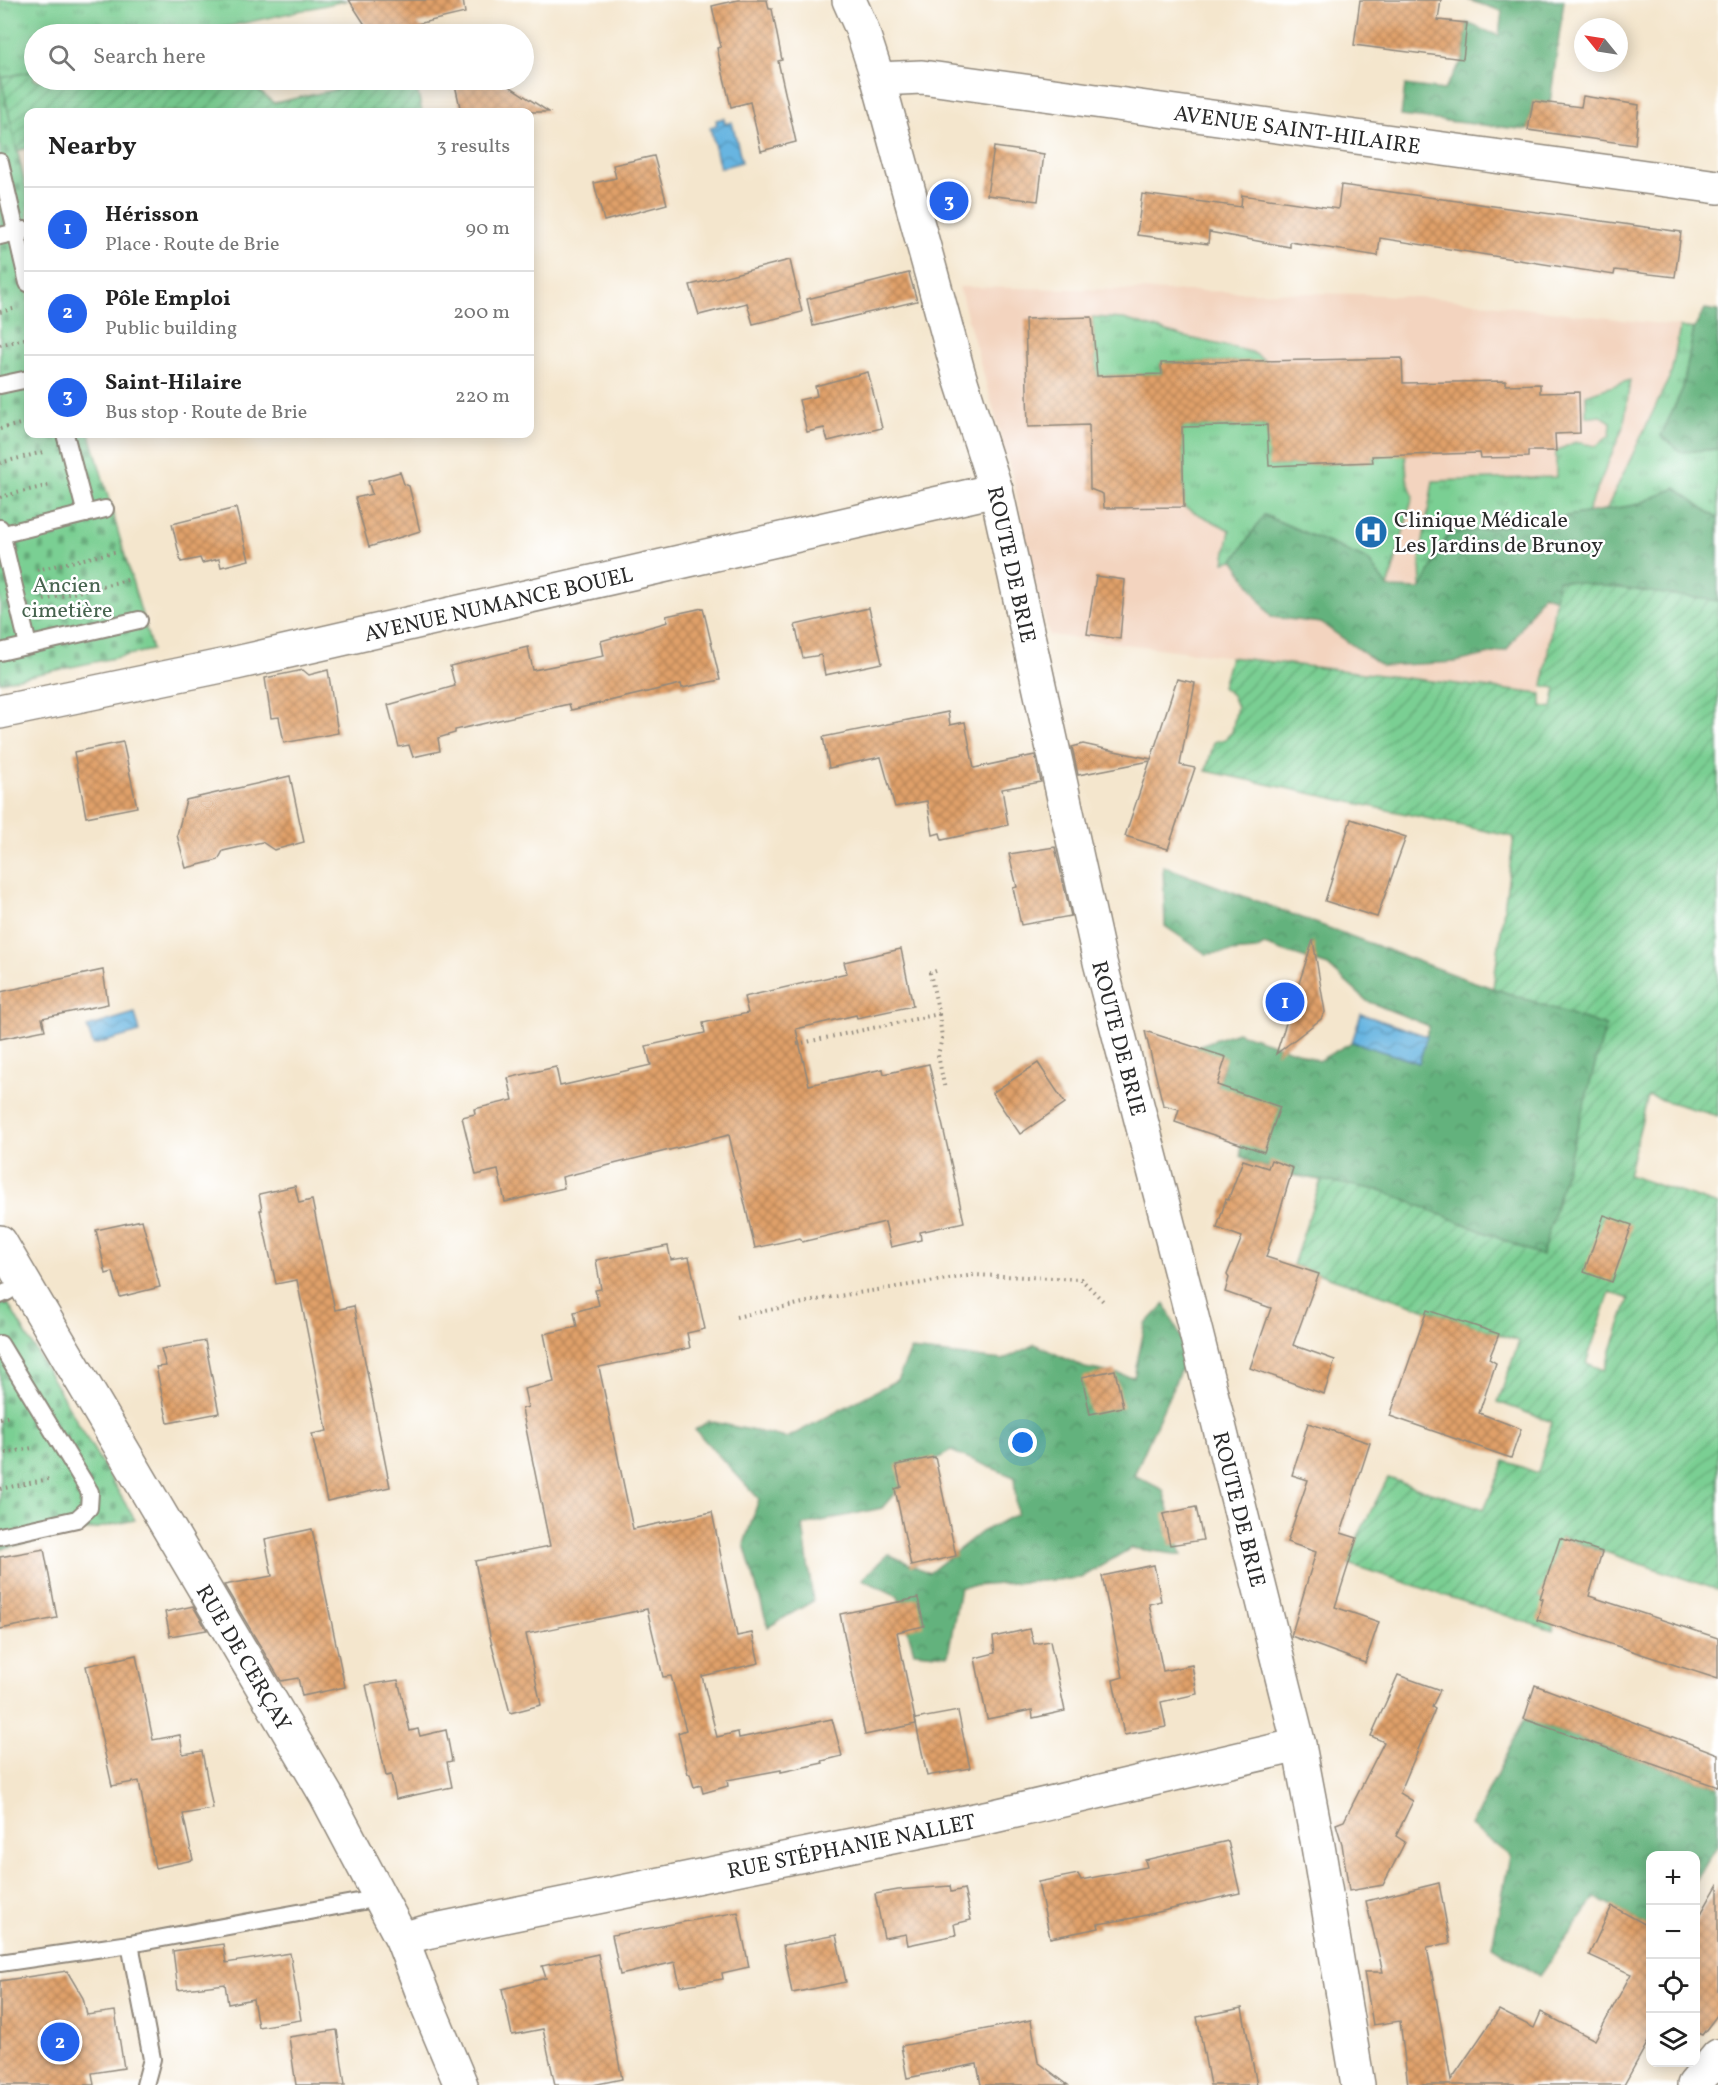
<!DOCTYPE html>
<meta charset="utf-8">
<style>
body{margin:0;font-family:Vollkorn,serif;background:#f6f6f6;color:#222}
.controls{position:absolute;right:18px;bottom:18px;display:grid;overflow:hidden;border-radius:12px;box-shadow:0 3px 15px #0003}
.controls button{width:54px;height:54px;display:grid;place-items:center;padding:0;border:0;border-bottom:2px solid #e0e0e0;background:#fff;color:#222;font:30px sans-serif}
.compass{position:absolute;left:1574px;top:18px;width:54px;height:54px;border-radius:50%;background:#fff;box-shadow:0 3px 15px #0003;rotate:300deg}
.you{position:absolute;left:1023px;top:1443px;width:21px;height:21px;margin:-15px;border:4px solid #fff;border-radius:50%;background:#1a73e8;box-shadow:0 0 0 9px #1a73e833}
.badge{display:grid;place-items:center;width:39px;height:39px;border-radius:50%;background:#2563eb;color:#fff;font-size:20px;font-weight:700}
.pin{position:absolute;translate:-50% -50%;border:3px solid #fff;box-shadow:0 2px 6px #0006}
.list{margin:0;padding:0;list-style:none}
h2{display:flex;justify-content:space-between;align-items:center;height:78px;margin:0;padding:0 24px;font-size:26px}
h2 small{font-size:20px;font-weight:400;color:#767676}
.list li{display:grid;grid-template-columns:39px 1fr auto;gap:18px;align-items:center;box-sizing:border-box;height:84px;padding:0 24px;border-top:2px solid #e0e0e0}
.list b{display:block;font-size:22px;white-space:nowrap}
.list p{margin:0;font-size:20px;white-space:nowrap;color:#767676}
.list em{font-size:20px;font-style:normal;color:#767676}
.icon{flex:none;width:33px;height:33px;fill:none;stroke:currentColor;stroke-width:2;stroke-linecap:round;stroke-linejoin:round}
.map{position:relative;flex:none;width:1718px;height:2085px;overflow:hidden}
.search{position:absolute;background:#fff;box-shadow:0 3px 15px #0003;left:24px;top:24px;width:510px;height:66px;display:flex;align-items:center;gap:15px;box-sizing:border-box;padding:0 21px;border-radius:33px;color:#767676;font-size:22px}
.panel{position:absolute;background:#fff;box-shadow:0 3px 15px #0003;left:24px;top:108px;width:510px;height:330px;border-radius:12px}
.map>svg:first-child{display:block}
.built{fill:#f3d4bf}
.grass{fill:url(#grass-tufts);stroke:#527d5f;stroke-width:1.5}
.forest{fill:url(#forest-crowns);stroke:#476e54;stroke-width:1.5}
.cemetery{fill:url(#cemetery-stones);stroke:#527d5f;stroke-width:1.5}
.garden{fill:url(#garden-furrows);stroke:#527d5f;stroke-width:1.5;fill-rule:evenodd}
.water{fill:url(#water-waves);stroke:#497086;stroke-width:1.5}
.building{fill:url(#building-cross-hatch)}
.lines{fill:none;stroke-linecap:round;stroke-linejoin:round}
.lane-casing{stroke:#90887c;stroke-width:20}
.street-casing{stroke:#90887c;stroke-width:36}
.secondary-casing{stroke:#90887c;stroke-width:36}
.path{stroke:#90887c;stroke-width:4;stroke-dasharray:1.5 4.5;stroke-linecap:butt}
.lane{stroke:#fff;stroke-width:16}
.street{stroke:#fff;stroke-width:33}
.secondary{stroke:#fff;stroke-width:33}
.labels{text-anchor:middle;stroke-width:5;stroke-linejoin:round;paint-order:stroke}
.street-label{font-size:22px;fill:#2b2b2b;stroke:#fff}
.poi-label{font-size:22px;fill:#2b2b2b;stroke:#fff;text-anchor:start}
.park-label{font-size:22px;fill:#47644f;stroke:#fff}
</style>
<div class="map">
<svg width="1718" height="2085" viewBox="0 0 1718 2085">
<defs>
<pattern id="grass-tufts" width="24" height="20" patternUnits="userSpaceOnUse" patternTransform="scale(1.5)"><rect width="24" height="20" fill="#7acf93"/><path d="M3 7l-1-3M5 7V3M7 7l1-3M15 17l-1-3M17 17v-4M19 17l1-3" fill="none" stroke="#64a878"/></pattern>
<pattern id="forest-crowns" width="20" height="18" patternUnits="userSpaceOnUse" patternTransform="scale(1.5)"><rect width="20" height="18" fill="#63b27d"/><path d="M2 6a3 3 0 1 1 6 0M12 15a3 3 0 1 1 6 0" fill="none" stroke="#529167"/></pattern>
<pattern id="cemetery-stones" width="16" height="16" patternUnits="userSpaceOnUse" patternTransform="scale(1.5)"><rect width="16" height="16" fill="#7acf93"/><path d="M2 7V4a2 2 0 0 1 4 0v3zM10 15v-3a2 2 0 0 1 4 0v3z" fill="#64a878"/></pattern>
<pattern id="garden-furrows" width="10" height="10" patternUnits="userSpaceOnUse" patternTransform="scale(1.5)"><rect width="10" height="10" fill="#7acf93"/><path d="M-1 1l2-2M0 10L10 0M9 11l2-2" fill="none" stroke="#64a878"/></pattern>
<pattern id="water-waves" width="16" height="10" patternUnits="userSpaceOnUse" patternTransform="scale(1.5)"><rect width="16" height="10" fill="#67b5e1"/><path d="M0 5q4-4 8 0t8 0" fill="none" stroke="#5593b7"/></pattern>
<pattern id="building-cross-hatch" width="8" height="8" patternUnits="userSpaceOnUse" patternTransform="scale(1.5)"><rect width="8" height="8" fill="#e0a069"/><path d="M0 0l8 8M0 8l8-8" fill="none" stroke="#b68357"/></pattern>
</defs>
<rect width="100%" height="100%" fill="#fff"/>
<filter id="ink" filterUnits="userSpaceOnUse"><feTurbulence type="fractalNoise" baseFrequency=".0167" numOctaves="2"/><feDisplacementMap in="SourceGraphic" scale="12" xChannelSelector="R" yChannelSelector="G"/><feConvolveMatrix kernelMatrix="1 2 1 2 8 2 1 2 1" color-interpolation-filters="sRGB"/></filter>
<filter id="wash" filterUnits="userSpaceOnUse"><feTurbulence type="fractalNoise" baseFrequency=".008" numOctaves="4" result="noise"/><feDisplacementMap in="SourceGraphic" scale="24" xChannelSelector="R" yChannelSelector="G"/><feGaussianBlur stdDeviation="1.35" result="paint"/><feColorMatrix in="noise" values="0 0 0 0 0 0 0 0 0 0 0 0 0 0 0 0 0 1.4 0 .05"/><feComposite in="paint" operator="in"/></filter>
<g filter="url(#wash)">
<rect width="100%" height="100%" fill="#f4e6cd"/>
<path class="built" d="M959 287 1363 294 1448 299 1718 331V601L1558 580 1541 694 1049 635 1033 577 1015 487Z"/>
<g class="grass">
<path d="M0 0H348L195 34H34V71L1 78Z"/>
<path d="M1092 317 1124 319 1181 336 1252 352 1266 361 1161 363 1162 374 1097 376Z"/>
<path d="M1680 327 1694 329 1683 388 1661 436 1681 451 1718 449V519L1676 488 1636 505 1606 510 1671 374Z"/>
<path d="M1630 380 1624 425 1587 513 1448 535 1421 589 1420 560 1433 481 1556 477V451L1575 442 1596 446 1610 435 1611 422 1600 415 1586 417V395Z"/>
<path d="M1371 422H1403L1407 478 1413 496 1388 588 1368 560 1264 515 1234 560 1224 562 1230 530 1184 507 1182 427 1267 425 1270 466 1372 462Z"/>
</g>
<g class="forest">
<path d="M1468 0H1564L1550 103 1533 102 1528 130 1401 116 1405 85 1444 90 1463 59 1467 23 1499 36 1502 11Z"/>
<path d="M1705 309 1718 311V449L1681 452 1661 436 1683 388 1694 329Z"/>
<path d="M1676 488 1718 519V620L1615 622 1543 594 1507 650 1456 662 1382 666 1321 623 1271 617 1234 560 1264 515 1368 560 1388 588 1421 589 1448 535 1636 505Z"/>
<path d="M1163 866 1457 976 1606 1026 1542 1256 1383 1191 1291 1175 1255 1164 1241 1156 1240 1144 1243 1130 1217 1086 1224 1065 1192 1053 1194 1047 1237 1032 1300 1053 1318 1061 1352 1042 1419 1063 1429 1026 1367 1001 1328 966 1264 945 1256 950 1206 954 1165 926Z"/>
<path d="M1165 1304 1188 1353 1134 1475 1163 1490 1182 1555 1131 1548 1081 1578 960 1587 948 1655 914 1652 898 1596 862 1579 888 1554 929 1573 981 1532 1017 1514 1014 1477 951 1451 913 1472 882 1508 803 1525 813 1601 768 1627 744 1544 759 1499 695 1430 709 1421 787 1438 897 1380 911 1350 1003 1360 1035 1344 1085 1368 1134 1377 1145 1325Z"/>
<path d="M1524 1719 1718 1787V1844L1696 1881V1856H1650V1927L1595 1898 1539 1976 1492 1946 1510 1856 1471 1826Z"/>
</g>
<g class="cemetery">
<path d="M0 72 28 198V434H90L152 650 0 682Z"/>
<path d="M0 1290 135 1520 0 1549Z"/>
</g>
<g class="garden">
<path d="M34 71V80H251L253 86 274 103 381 80 383 87 395 88 416 84 422 112H28V148L17 151 1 78Z"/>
<path d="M1558 580 1718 601V1116L1648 1096 1628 1175 1718 1205V1590L1561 1537 1540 1598 1561 1604 1553 1631 1349 1564 1357 1538 1388 1478 1484 1509 1505 1461 1538 1473 1552 1422 1498 1402 1519 1341 1293 1265 1321 1180 1383 1191 1542 1256 1606 1026 1493 988 1514 837 1206 771 1214 742 1225 739 1232 732 1237 707 1232 695 1222 687 1230 657 1541 694V706L1552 708 1556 688 1543 686ZM1610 1292 1629 1299 1604 1370 1586 1363Z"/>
</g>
<g class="water">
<path d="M724 118 725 124 732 122 742 162 720 168 710 127 717 125 716 120Z"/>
<path d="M135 1013 140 1032 93 1045 87 1027Z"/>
<path d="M1361 1014 1427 1036 1419 1063 1352 1042Z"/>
</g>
<g id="blocks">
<g class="building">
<path d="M349 0H463L465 13 417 24 434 34H371Z"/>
<path d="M738 0H767L769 9H772L782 60 778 61 796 142 761 151 750 102 731 107 717 48 721 47 712 6Z"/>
<path d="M1360 0H1441L1438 20 1467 23 1463 59 1354 45Z"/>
<path d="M294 27 296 34H262Z"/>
<path d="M264 80H296L266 87Z"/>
<path d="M397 80H438L402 87Z"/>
<path d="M454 80H500L549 112H461Z"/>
<path d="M1583 96 1639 105 1635 145 1528 130 1533 101 1581 107Z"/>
<path d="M994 147 1044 154 1038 201 987 195Z"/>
<path d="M654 156 667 204 604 221 594 183 616 178 613 165Z"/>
<path d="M1341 185 1681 232 1675 277 1615 270 1614 275 1380 238 1378 256 1290 242V247L1209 232 1208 244 1137 235 1142 194 1241 207 1242 195 1338 209Z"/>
<path d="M790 260 802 312 753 324 747 303 699 315 690 285Z"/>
<path d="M909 273 917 301 813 326 807 299Z"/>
<path d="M1092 317 1097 376 1162 374 1161 363 1402 358 1403 383 1506 381V385L1540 384V393L1579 392 1580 433 1555 434 1556 451H1528V457L1481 458 1480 453 1372 456 1373 462 1269 466 1267 425 1182 427 1184 507 1104 508 1103 494 1090 489 1089 425 1028 427 1025 319Z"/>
<path d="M868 372 882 428 828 441 824 428 807 432 799 400 817 396 815 386Z"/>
<path d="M400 472 404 484 409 486 420 531 369 547 355 498 372 494 368 481Z"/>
<path d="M236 508 249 560 221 567 219 559 202 563 200 558 181 562 172 524Z"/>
<path d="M1096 576 1125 580 1120 639 1087 634Z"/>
<path d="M703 608 720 680 682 688 681 684 571 710 569 704 455 730V733L438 738 440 751 413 757 409 745 399 747 388 705 455 686 450 666 528 647 533 670 604 656 601 641 668 622 666 616Z"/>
<path d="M869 608 882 663 825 675 821 655 803 658 795 625Z"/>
<path d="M303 670 309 675 328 670 338 733 284 743 279 717 271 718 265 678Z"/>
<path d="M1177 679 1195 683 1180 765 1195 768 1168 849 1125 836 1150 761 1078 775 1072 747 1083 744 1151 759Z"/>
<path d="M948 712 950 725 965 722 974 768 1035 755 1041 782 1002 789 1008 825 942 840 940 833 933 835 927 801 895 807 881 757 829 768 823 737Z"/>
<path d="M123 742 137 807 86 817 74 752Z"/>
<path d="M290 776 304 842 274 850 262 842 223 851 218 860 186 868 177 835 186 800Z"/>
<path d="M1351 819 1406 837 1377 917 1325 901Z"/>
<path d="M1055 847 1071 916 1021 925 1013 888 1017 887 1009 854Z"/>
<path d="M1313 940 1325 1012 1321 1019 1276 1054Z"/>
<path d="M901 949 913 1006 857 1018 856 1015 796 1029 809 1085 883 1069 884 1074 929 1064 964 1222 920 1232 921 1240 891 1247 885 1222 802 1242 800 1238 755 1248 729 1135 562 1177 564 1188 505 1202 498 1170 476 1175 462 1117 475 1114 474 1109 513 1100 508 1078 556 1067 560 1086 651 1065 646 1046 705 1033 703 1023 748 1013 744 997 847 973 844 962Z"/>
<path d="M103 970 108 1004 42 1018 45 1030 0 1039V992Z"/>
<path d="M1145 1031 1226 1057 1217 1085 1280 1107 1264 1152 1175 1122 1179 1109 1163 1105Z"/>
<path d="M1038 1063 1065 1103 1020 1134 992 1093Z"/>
<path d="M1243 1160 1268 1168 1271 1160 1293 1168 1266 1257 1319 1274 1293 1345 1335 1360 1324 1394 1250 1368 1271 1308 1225 1292 1229 1278 1227 1275 1242 1237 1217 1228 1226 1199 1228 1200Z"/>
<path d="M295 1186 299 1203 312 1200 335 1310 354 1306 390 1487 327 1501 312 1434 327 1431 297 1280 276 1284 260 1210H262L259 1194Z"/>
<path d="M1604 1215 1632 1225 1612 1282 1584 1272Z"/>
<path d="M142 1220 160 1287 120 1297 113 1272 106 1274 96 1230Z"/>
<path d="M668 1246 671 1260 689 1257 705 1329 687 1333 690 1348 599 1367 633 1529 712 1512 737 1636 752 1633 759 1663 702 1676 717 1737 738 1732 739 1738 832 1719 842 1756 822 1761 823 1763 781 1772V1770L727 1780 728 1786 703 1793 701 1785 694 1787 690 1774H688L678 1733 686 1730 671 1676 663 1677 647 1609 526 1634 541 1705 510 1713 491 1641 475 1561 550 1546 522 1409 528 1407 524 1389 554 1382 544 1334 577 1327 574 1312 599 1305 595 1290 601 1289 596 1260Z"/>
<path d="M1427 1310 1499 1334 1489 1359 1496 1363 1479 1413 1521 1429 1511 1458 1390 1416Z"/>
<path d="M205 1341 219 1413 168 1423 156 1367 166 1366 161 1349Z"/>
<path d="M1115 1370 1123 1407 1090 1414 1082 1377Z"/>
<path d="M1308 1423 1370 1443 1341 1533 1357 1538 1335 1607 1379 1622 1365 1663 1291 1636 1316 1552 1287 1542 1308 1480 1292 1475Z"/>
<path d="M935 1457 956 1556 911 1566 895 1489 901 1487 896 1465Z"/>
<path d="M1196 1507 1203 1540 1170 1545 1163 1514Z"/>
<path d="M312 1529 345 1687 302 1696 298 1678 281 1681 224 1585 272 1576 265 1539Z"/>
<path d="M1560 1538 1602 1552 1589 1596 1718 1638V1679L1537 1620 1543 1599 1540 1598Z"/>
<path d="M44 1549 57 1618 0 1629V1557Z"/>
<path d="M1154 1565 1161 1601 1149 1604 1163 1671 1192 1665 1197 1694 1161 1702 1166 1727 1124 1735 1113 1680 1123 1677 1102 1576Z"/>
<path d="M918 1598 924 1626 897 1632 916 1724 865 1735 840 1614Z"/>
<path d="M193 1606 207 1630 170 1636 165 1612Z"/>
<path d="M1030 1629 1034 1644 1050 1641 1065 1711 1033 1718 1032 1710 987 1719 975 1658 995 1653 993 1637Z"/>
<path d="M136 1655 153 1740 180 1735 183 1754 202 1751 213 1809 183 1814 193 1860 155 1868 139 1781 112 1786 86 1666Z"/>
<path d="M1398 1675 1440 1690 1432 1707 1435 1709 1400 1793 1413 1801 1396 1836 1405 1842 1383 1885 1349 1891 1342 1844 1336 1824 1344 1821 1384 1742 1371 1736Z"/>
<path d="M398 1680 410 1731 418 1729 420 1736 446 1730 452 1761 447 1762 452 1787 396 1799 391 1775 386 1776 366 1685Z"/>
<path d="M1535 1685 1718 1754V1787L1524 1719Z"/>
<path d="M958 1711 970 1768 927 1776 915 1719Z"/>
<path d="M1228 1841 1240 1893 1133 1918 1098 1924 1099 1928 1050 1938 1038 1882 1078 1874 1081 1880 1147 1867 1145 1860Z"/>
<path d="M1439 1883 1450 1943 1427 1947 1451 2080 1499 2010 1534 2028 1541 2012 1595 2040 1631 1974 1589 1955 1612 1906 1650 1927V2038L1624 2085H1408L1400 2021 1373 2025 1364 1972H1383L1366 1901Z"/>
<path d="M1718 1884V2014L1702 2035 1695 2032V1924Z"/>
<path d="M950 1886 951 1892 964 1889 971 1920 954 1924 956 1935 908 1945 906 1934 884 1938 875 1894 898 1890Z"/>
<path d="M738 1912 749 1967 722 1973 723 1979 680 1986 675 1962 620 1975 612 1935Z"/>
<path d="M836 1935 846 1982 792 1993 783 1945Z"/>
<path d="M223 1944 226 1963 290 1953 301 2020 258 2027 253 1999 228 2004 225 1984 178 1990 173 1951Z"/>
<path d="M598 1954 622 2079 593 2085H555L543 2029 512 2035 502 1989 546 1978 542 1966Z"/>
<path d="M67 1971 83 1998 87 2015 115 2011 124 2068 92 2073 94 2085H0V1981Z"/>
<path d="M1242 2008 1257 2085H1210L1197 2017Z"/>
<path d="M1031 2020 1038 2062 1068 2085H981L977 2064 907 2078 901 2046Z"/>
<path d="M337 2030 345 2085H296L289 2037Z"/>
</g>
</g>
</g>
<g filter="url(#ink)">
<use href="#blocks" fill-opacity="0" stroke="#90887c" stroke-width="1.5"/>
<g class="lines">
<g class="lane-casing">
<g id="lane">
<path d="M0 162 28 283"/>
<path d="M0 236 25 230"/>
<path d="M0 385 28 379"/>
<path d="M65 434 86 514"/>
<path d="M0 528 28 645"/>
<path d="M0 535 105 509"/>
<path d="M0 652 139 620"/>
<path d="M0 1295 7 1292"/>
<path d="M0 1344 90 1492 89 1508 77 1519 0 1536"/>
<path d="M130 1944 152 2059 145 2085"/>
<path d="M0 1963 130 1944 380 1898"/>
</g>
</g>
<g class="street-casing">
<g id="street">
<path id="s1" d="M878 79 922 77 1718 187"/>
<path id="s2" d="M0 712 236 663 996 490"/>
<path id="s3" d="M402 1939 426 1932 990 1817 1299 1745"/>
<path d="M1694 2085 1718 2056"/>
</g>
</g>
<g class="secondary-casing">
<g id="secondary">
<path id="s4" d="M849 0 861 27 878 79 959 375 996 490 1100 962 1187 1297 1299 1745 1317 1840 1358 2085"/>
<path id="s5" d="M0 1242 326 1795 402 1939 424 1997 461 2085"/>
</g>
</g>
<g class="path">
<path d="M0 312 17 308"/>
<path d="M0 345 28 338"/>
<path d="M0 429 28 422"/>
<path d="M0 463 43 452"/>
<path d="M0 497 50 485"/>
<path d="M37 570 118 551"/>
<path d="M44 600 127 580"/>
<path d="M939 1014 942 1038 938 1055 945 1090"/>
<path d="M797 1044 939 1014 930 973 936 971"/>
<path d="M736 1317 832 1297 974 1275 1081 1279 1105 1303"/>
<path d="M0 1418 11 1416"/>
<path d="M0 1454 32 1448"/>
<path d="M0 1489 49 1479"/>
</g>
<use href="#lane" class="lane"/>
<use href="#street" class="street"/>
<use href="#secondary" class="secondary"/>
</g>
</g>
<defs>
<g id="hospital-disc" transform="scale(1.725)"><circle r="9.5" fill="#1f6fb2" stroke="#fff"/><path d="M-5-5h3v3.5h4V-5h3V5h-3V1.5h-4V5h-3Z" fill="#fff"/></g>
</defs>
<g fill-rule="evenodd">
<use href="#hospital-disc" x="1371" y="532"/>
</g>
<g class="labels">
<g class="street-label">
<text dy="8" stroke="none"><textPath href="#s1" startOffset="423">AVENUE SAINT-HILAIRE</textPath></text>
<text dy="8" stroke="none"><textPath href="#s4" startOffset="588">ROUTE DE BRIE</textPath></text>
<text dy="8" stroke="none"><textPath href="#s2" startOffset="510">AVENUE NUMANCE BOUEL</textPath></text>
<text dy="8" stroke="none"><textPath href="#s4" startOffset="1074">ROUTE DE BRIE</textPath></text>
<text dy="8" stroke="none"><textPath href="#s4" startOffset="1560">ROUTE DE BRIE</textPath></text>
<text dy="8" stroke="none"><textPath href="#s5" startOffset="482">RUE DE CERÇAY</textPath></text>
<text dy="8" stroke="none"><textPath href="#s3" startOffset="459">RUE STÉPHANIE NALLET</textPath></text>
</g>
<g class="poi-label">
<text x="1394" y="527">Clinique Médicale<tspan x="1394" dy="25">Les Jardins de Brunoy</tspan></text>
</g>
<g class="park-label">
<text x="67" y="592">Ancien<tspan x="67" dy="25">cimetière</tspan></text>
</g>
</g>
</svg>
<div class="controls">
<button>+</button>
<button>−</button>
<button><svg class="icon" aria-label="locate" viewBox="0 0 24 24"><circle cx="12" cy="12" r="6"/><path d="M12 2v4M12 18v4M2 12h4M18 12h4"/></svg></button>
<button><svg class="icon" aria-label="layers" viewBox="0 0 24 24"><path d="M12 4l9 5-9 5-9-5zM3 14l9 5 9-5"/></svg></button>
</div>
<svg class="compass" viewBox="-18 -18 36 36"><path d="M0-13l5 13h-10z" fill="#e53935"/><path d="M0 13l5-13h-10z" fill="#767676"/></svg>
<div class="you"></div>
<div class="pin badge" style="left:1285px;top:1002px">1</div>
<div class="pin badge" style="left:60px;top:2042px">2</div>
<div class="pin badge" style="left:949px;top:201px">3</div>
<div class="search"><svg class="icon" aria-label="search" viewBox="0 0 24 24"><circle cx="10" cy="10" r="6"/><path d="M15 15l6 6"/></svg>Search here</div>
<section class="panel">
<h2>Nearby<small>3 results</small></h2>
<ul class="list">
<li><span class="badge">1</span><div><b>Hérisson</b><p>Place · Route de Brie</p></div><em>90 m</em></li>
<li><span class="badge">2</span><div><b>Pôle Emploi</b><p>Public building</p></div><em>200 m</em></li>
<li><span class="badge">3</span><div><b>Saint-Hilaire</b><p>Bus stop · Route de Brie</p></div><em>220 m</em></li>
</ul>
</section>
</div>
